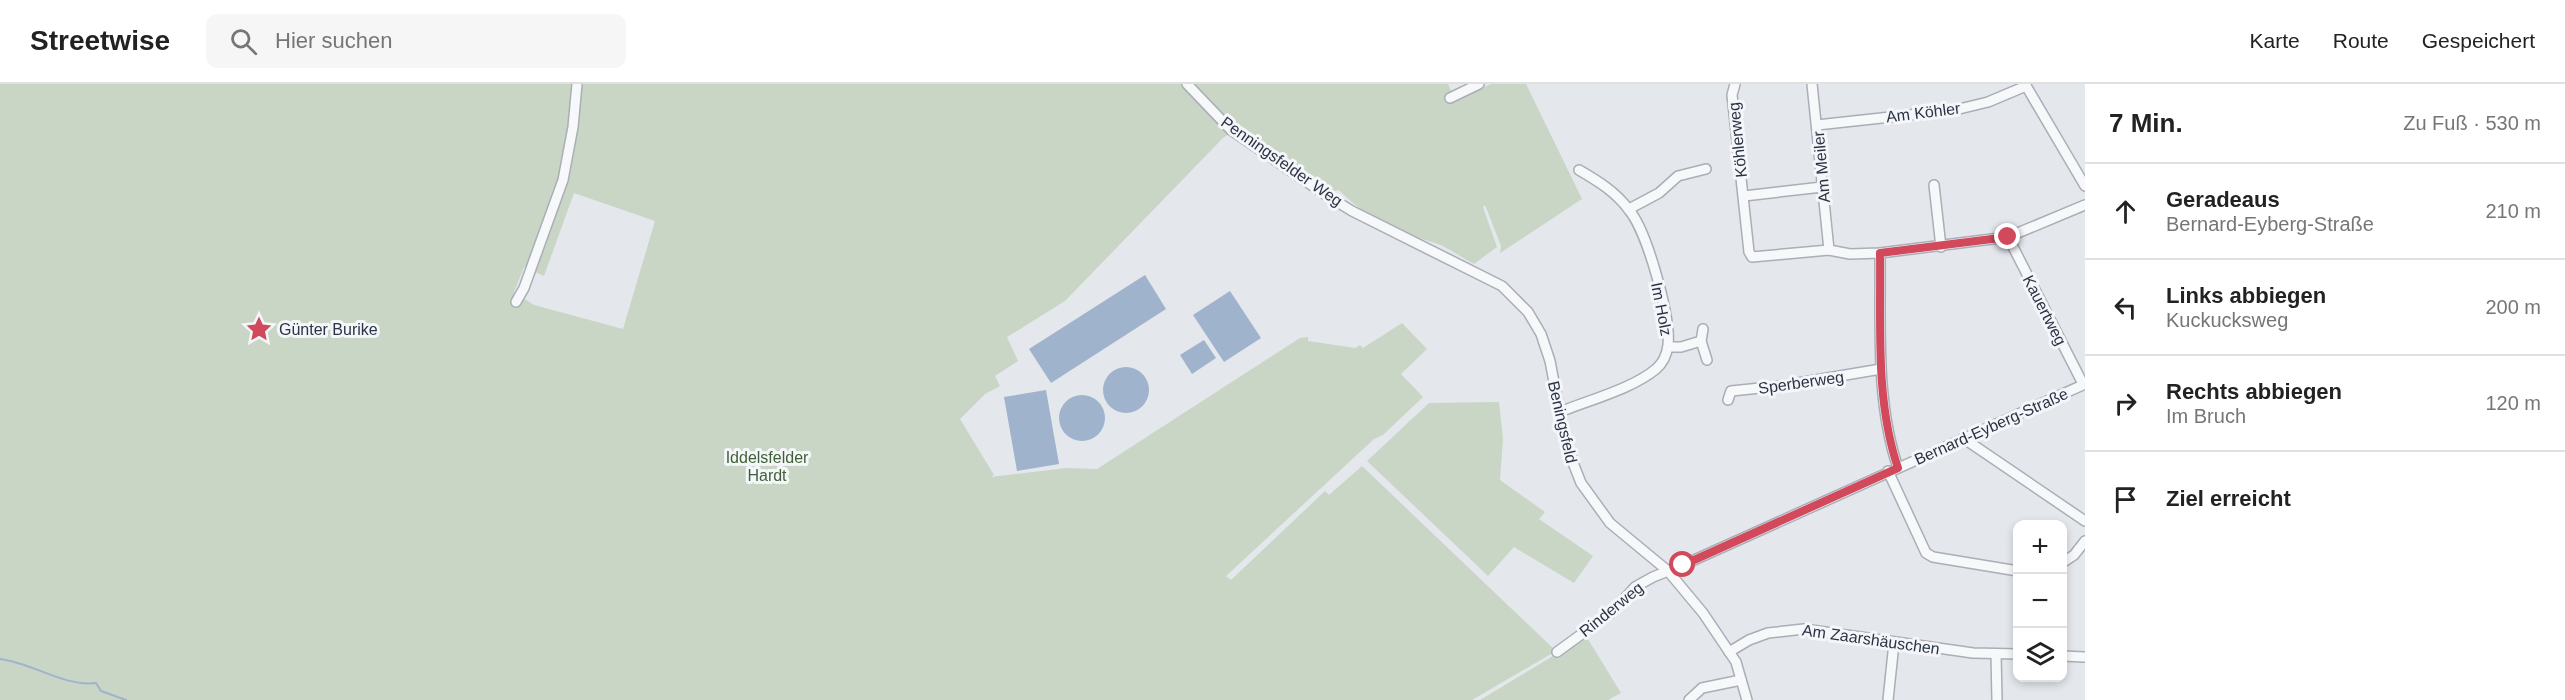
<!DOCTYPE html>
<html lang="de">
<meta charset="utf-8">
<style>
body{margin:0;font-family:Helvetica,sans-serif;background:#f6f6f6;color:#222}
.controls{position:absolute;right:18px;bottom:18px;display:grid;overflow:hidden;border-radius:12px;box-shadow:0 3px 9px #0003}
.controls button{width:54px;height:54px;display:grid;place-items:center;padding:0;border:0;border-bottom:2px solid #e0e0e0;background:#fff;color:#222;font:30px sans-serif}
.stop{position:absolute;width:18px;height:18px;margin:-14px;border:4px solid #d1495b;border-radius:50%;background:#fff}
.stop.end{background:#d1495b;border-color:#fff;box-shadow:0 2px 6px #0008}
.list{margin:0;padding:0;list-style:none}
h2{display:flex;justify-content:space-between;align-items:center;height:78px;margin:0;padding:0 24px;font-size:26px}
h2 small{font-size:20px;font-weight:400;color:#767676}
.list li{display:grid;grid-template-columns:39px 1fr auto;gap:18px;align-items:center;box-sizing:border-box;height:96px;padding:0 24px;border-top:2px solid #e0e0e0}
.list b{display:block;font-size:22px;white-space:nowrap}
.list p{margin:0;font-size:20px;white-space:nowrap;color:#767676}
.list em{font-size:20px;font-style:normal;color:#767676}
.icon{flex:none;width:33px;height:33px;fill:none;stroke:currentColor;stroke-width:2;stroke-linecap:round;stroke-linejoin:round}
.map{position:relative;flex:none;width:2085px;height:616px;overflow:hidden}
header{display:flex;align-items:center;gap:36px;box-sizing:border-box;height:84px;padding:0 30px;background:#fff;border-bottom:2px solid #e0e0e0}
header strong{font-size:28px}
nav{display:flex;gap:33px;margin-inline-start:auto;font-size:21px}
.search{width:420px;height:54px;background:#f6f6f6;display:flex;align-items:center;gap:15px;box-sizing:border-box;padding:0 21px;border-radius:12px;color:#767676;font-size:22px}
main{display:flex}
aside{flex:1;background:#fff}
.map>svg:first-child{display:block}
.green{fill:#c9d6c5;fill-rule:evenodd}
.water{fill:#9fb4cc}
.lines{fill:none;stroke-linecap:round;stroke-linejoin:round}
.stream{stroke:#9fb4cc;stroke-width:2}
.minor-casing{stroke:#a9aeb7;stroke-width:12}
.minor{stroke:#f7f8fa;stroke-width:9}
.route{stroke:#d1495b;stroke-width:8}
.labels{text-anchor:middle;stroke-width:6;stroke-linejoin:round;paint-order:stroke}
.street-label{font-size:16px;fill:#2b3445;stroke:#f4f6f9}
.poi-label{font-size:16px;fill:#2b3445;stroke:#f4f6f9;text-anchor:start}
.park-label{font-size:16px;fill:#3f6138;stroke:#f4f6f9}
</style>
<header>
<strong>Streetwise</strong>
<div class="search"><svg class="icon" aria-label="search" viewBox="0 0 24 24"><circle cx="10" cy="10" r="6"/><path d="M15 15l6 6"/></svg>Hier suchen</div>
<nav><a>Karte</a><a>Route</a><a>Gespeichert</a></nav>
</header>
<main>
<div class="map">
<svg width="2085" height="616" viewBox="0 0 2085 616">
<rect width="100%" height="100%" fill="#e4e7ec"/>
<g class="green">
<path d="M0 0H1182L1232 48 1223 54 1065 217 1007 253 1018 277 995 292 1000 302 985 310 960 335 994 391 991 393 1066 384 1097 385 1300 254 1308 253V257L1355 264 1360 261 1363 264 1402 239 1427 265 1401 290 1423 313 1383 351 1374 355 1226 492 1231 496 1325 407 1329 411 1362 382 1556 567 1472 616H0ZM574 109 655 137 623 245 534 221 514 208 524 183 544 192Z"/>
<path d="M1190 0H1448L1455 16 1491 0H1526L1582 115 1500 169 1501 162 1485 121 1483 123 1497 163 1474 180C1461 173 1446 162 1432 158 1397 148 1365 133 1339 106L1329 108 1238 45Z"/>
<path d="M1499 318 1503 355 1500 396 1545 428 1539 435 1593 472 1574 499 1514 463 1488 492 1367 377 1429 319Z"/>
<path d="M1586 552 1621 609 1608 616H1480Z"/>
</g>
<g class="water">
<path d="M1145 191 1166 225 1051 299 1029 265Z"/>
<path d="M1230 207 1261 254 1224 278 1193 231Z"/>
<path d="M1204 256 1216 274 1192 290 1180 271Z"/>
<circle cx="1126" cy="306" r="23"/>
<path d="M1046 306 1059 380 1017 387 1004 313Z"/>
<circle cx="1082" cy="334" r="23"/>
</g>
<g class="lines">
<path class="stream" d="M0 575C33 579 64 603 96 599L101 607 126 616"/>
<g class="minor-casing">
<g id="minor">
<path d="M1187 0 1231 46 1326 111 1352 127 1502 202 1528 228 1541 250 1550 277 1566 361 1581 399 1610 439 1668 487 1703 529 1736 578 1747 616"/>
<path d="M1735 0 1732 11 1749 168 1752 173 1829 166 1850 170 1880 169 2008 153 2085 121"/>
<path d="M1812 0 1829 166"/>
<path d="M2025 0 2085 102"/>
<path d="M1450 14 1479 0"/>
<path d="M1817 41 1955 26 1988 18 2026 2"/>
<path d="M1934 101 1941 163"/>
<path d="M1744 112 1822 103"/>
<path d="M1629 125 1659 109 1678 92 1706 85"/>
<path d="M2008 153 2083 300"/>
<path d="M1880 169C1881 240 1875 316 1898 384"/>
<path d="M516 218 524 204 563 96 573 43 577 0"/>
<path d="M1701 257 1707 276"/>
<path d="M1668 263H1681L1701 257 1703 245"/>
<path d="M1728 316 1731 307 1780 302 1881 285"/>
<path d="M1560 328C1589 316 1632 305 1656 285 1663 279 1667 269 1668 261 1671 233 1647 147 1629 126 1616 108 1598 97 1579 86"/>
<path d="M1963 354 2085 437"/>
<path d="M1888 387 1926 469 1933 473 2018 487"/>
<path d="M2062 479 2074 471 2085 457"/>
<path d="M1557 568 1612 528 1635 503 1653 493 1683 481 2085 300"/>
<path d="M1729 568 1749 556 1768 549 1804 545 1973 569 2018 570"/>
<path d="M1996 570 1997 616"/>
<path d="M2062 572 2085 573"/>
<path d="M1689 616 1702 604 1741 596"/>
<path d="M1888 616 1894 559"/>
</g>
</g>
<use href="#minor" class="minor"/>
</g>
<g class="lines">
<path class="route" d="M1683 481 1898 384C1875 316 1881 240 1880 169L2008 153"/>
</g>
<defs>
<g id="sight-bare" transform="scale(2.07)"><path d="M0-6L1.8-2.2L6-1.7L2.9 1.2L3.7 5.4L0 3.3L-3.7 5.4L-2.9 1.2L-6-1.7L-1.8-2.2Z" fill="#d1495b" stroke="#f4f6f9" stroke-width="2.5" paint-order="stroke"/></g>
</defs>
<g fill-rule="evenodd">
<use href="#sight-bare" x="259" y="245"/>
</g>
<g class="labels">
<g class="street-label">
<text transform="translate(1923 28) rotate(-7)" y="6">Am Köhler</text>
<text transform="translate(1737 56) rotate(-96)" y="6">Köhlerweg</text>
<text transform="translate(1282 77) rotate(35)" y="6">Penningsfelder Weg</text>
<text transform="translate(1821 83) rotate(-95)" y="6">Am Meiler</text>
<text transform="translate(1662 225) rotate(79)" y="6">Im Holz</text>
<text transform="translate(2045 226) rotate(63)" y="6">Kauertweg</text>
<text transform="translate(1801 298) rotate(-8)" y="6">Sperberweg</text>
<text transform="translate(1563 338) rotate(77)" y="6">Beningsfeld</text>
<text transform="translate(1991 342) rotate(-24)" y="6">Bernard-Eyberg-Straße</text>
<text transform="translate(1611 525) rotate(-39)" y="6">Rinderweg</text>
<text transform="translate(1871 555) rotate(8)" y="6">Am Zaarshäuschen</text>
</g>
<g class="poi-label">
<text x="279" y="251">Günter Burike</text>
</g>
<g class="park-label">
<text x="767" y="379">Iddelsfelder<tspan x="767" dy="18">Hardt</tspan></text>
</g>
</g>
</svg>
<div class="controls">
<button>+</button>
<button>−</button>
<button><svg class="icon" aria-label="layers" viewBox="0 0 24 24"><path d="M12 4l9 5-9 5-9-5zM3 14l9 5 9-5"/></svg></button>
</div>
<div class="stop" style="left:1683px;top:481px"></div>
<div class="stop end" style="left:2008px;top:153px"></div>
</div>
<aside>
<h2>7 Min.<small>Zu Fuß · 530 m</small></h2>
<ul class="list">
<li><svg class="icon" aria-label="ahead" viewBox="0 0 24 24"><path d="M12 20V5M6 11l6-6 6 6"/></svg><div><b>Geradeaus</b><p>Bernard-Eyberg-Straße</p></div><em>210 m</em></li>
<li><svg class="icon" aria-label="left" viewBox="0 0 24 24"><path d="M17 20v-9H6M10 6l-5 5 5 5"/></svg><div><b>Links abbiegen</b><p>Kuckucksweg</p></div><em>200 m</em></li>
<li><svg class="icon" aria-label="right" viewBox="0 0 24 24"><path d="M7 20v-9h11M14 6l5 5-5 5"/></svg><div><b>Rechts abbiegen</b><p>Im Bruch</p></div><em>120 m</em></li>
<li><svg class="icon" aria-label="arrive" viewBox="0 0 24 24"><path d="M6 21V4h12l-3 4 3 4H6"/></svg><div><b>Ziel erreicht</b></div></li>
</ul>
</aside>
</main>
